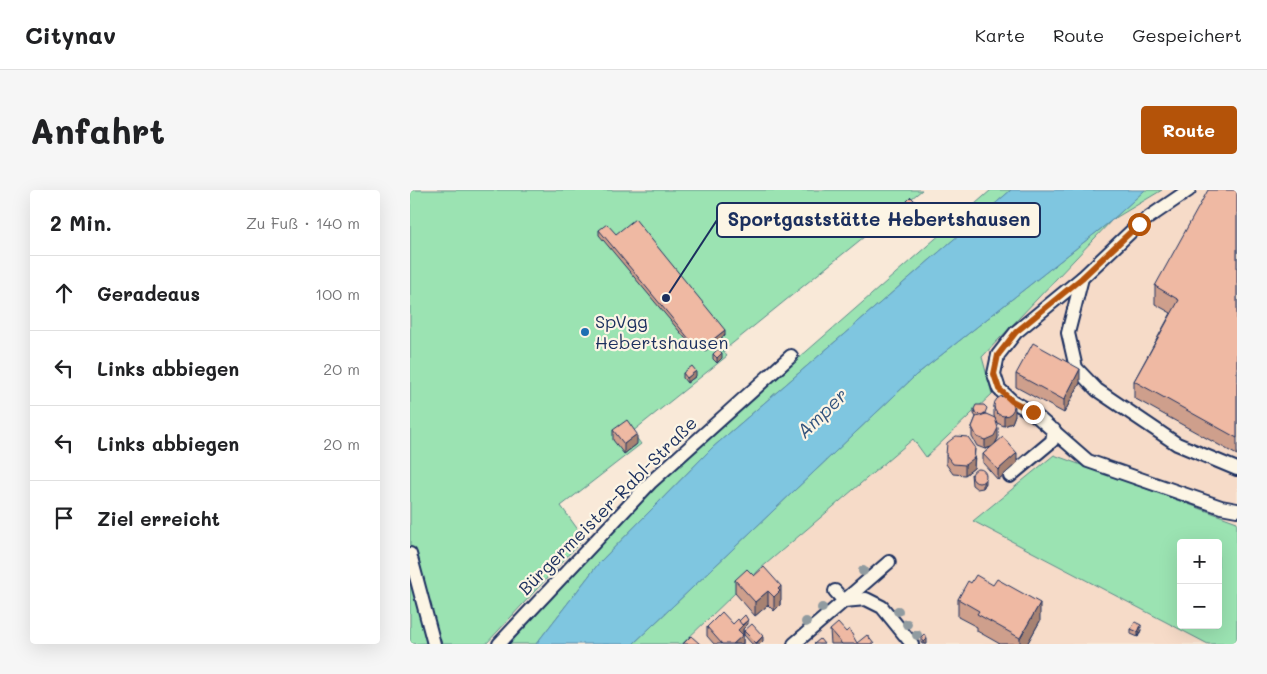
<!DOCTYPE html>
<html lang="de">
<meta charset="utf-8">
<style>
body{margin:0;font-family:Mali,sans-serif;background:#f6f6f6;color:#202124}
.controls{position:absolute;right:15px;bottom:15px;display:grid;overflow:hidden;border-radius:5px;box-shadow:0 5px 20px #0002}
.controls button{width:45px;height:45px;display:grid;place-items:center;padding:0;border:0;border-bottom:1px solid #e0e0e0;background:#fff;color:#202124;font:25px sans-serif}
.stop{position:absolute;width:15px;height:15px;margin:-11px;border:4px solid #b45309;border-radius:50%;background:#fff}
.stop.end{background:#b45309;border-color:#fff;box-shadow:0 1px 5px #0008}
.list{margin:0;padding:0;list-style:none}
h2{display:flex;justify-content:space-between;align-items:center;height:65px;margin:0;padding:0 20px;font-size:21px}
h2 small{font-size:16px;font-weight:400;color:#757577}
.list li{display:grid;grid-template-columns:32px 1fr auto;gap:15px;align-items:center;box-sizing:border-box;height:75px;padding:0 20px;border-top:1px solid #e0e0e0}
.list b{display:block;font-size:19px;white-space:nowrap}
.list em{font-size:16px;font-style:normal;color:#757577}
.icon{flex:none;width:28px;height:28px;fill:none;stroke:currentColor;stroke-width:2;stroke-linecap:round;stroke-linejoin:round}
.map{position:relative;flex:none;width:827px;height:454px;overflow:hidden;border-radius:5px}
header{display:flex;align-items:center;gap:30px;box-sizing:border-box;height:70px;padding:0 25px;background:#fff;border-bottom:1px solid #e0e0e0}
header strong{font-size:24px}
nav{display:flex;gap:28px;margin-inline-start:auto;font-size:18px}
.intro{display:flex;align-items:center;justify-content:space-between;box-sizing:border-box;height:120px;padding:0 30px}
h1{margin:0;font-size:35px}
.button{padding:12px 22px;border-radius:5px;background:#b45309;color:#fff;font-size:18px;font-weight:700}
main{display:flex;gap:30px;padding:0 30px}
aside{flex:1;background:#fff;border-radius:5px;box-shadow:0 5px 20px #0002}
.map>svg:first-child{display:block}
.built{fill:#f6dbc8}
.green{fill:#9be3b2;stroke:#5b8988;fill-rule:evenodd}
.water{fill:#7fc6e0;stroke:#578aac}
.lines{fill:none;stroke-linecap:round;stroke-linejoin:round}
.minor-casing{stroke:#1b2f5e;stroke-width:16}
.minor{stroke:#fcf5e5;stroke-width:12}
.tree{fill:#909ba0}
.wall{fill:#ce9f8c;stroke:#1b2f5e}
.shaded-wall{fill:#a78272;stroke:#1b2f5e}
.building{fill:#efb9a3;stroke:#1b2f5e}
.route{stroke:#b45309;stroke-width:6}
.poi-dot{fill:#1f6fb2;stroke:#fcf5e5;stroke-width:2}
.labels{text-anchor:middle;stroke-width:4.5;stroke-linejoin:round;paint-order:stroke}
.poi-label{font-size:18px;fill:#1b2f5e;stroke:#fcf5e5;text-anchor:start}
.street-label{font-size:18px;fill:#1b2f5e;stroke:#fcf5e5}
.water-label{font-size:19px;font-style:italic;fill:#34557e;stroke:#fcf5e5}
.leader{fill:none;stroke:#1b2f5e;stroke-width:2}
.callout-dot{fill:#1b2f5e;stroke:#fcf5e5;stroke-width:2}
.callout{fill:#fcf5e5;stroke:#1b2f5e;stroke-width:2}
.callout-label{font-size:19px;text-anchor:middle;font-weight:bold;fill:#1b2f5e}
</style>
<header>
<strong>Citynav</strong>
<nav><a>Karte</a><a>Route</a><a>Gespeichert</a></nav>
</header>
<div class="intro"><h1>Anfahrt</h1><a class="button">Route</a></div>
<main>
<aside>
<h2>2 Min.<small>Zu Fuß · 140 m</small></h2>
<ul class="list">
<li><svg class="icon" aria-label="ahead" viewBox="0 0 24 24"><path d="M12 20V5M6 11l6-6 6 6"/></svg><div><b>Geradeaus</b></div><em>100 m</em></li>
<li><svg class="icon" aria-label="left" viewBox="0 0 24 24"><path d="M17 20v-9H6M10 6l-5 5 5 5"/></svg><div><b>Links abbiegen</b></div><em>20 m</em></li>
<li><svg class="icon" aria-label="left" viewBox="0 0 24 24"><path d="M17 20v-9H6M10 6l-5 5 5 5"/></svg><div><b>Links abbiegen</b></div><em>20 m</em></li>
<li><svg class="icon" aria-label="arrive" viewBox="0 0 24 24"><path d="M6 21V4h12l-3 4 3 4H6"/></svg><div><b>Ziel erreicht</b></div></li>
</ul>
</aside>
<div class="map">
<svg width="827" height="454" viewBox="0 0 827 454">
<rect width="100%" height="100%" fill="#f9e9d8"/>
<filter id="ink" filterUnits="userSpaceOnUse"><feTurbulence type="fractalNoise" baseFrequency=".02" numOctaves="2"/><feDisplacementMap in="SourceGraphic" scale="10" xChannelSelector="R" yChannelSelector="G"/><feConvolveMatrix kernelMatrix="1 2 1 2 8 2 1 2 1" color-interpolation-filters="sRGB"/></filter>
<g filter="url(#ink)">
<path class="built" d="M752 0H827V332L644 265 563 331 798 454H272L350 379 503 249 516 266 572 167 702 30Z"/>
<g class="green">
<path d="M0 0H512L313 161 317 166 222 242 231 254 151 316 174 348 76 454H33L29 449 18 453 0 454Z"/>
<path d="M581 0H601L302 258 189 373 126 454H99L237 301Z"/>
<path d="M735 0H752L702 30 572 167 582 204 516 267 503 249 350 379 272 454H223L506 185 702 30Z"/>
<path d="M644 265 827 332V454H798L563 331ZM771 353H808V435H771Z"/>
</g>
<path class="water" d="M601 0H735L702 30 506 185 223 454H126L189 373 302 258Z"/>
<g class="lines">
<g class="minor-casing">
<g id="minor">
<path d="M779 0 729 34 672 88 658 143 666 178 687 200 767 254 827 279"/>
<path d="M672 88 606 142 588 165 584 184 589 199 602 211 623 223 678 271 811 317 827 320"/>
<path d="M600 286 642 251 644 240"/>
<path d="M0 364 24 454"/>
<path d="M425 401 434 411 479 372"/>
<path d="M89 454 241 292 381 166"/>
<path d="M384 454 434 411 456 409 472 417 502 454"/>
</g>
</g>
<use href="#minor" class="minor"/>
</g>
<g class="tree">
<circle cx="453" cy="381" r="5"/>
<circle cx="412" cy="418" r="5"/>
<circle cx="488" cy="421" r="5"/>
<circle cx="396" cy="432" r="5"/>
<circle cx="497" cy="434" r="5"/>
<circle cx="507" cy="445" r="5"/>
</g>
<g class="wall">
<path d="M827 0V265L724 208V191L761 123 745 114V96Z"/>
<path d="M497 11 504 15 500 19 497 16Z"/>
<path d="M189 40 206 44 315 145 295 161 291 156 285 160 189 45Z"/>
<path d="M303 164 312 168 307 173 303 169Z"/>
<path d="M273 183 286 186 277 193 273 188Z"/>
<path d="M606 184 670 193 654 223 606 197Z"/>
<path d="M584 216 605 225 602 233 594 236 587 233 584 226Z"/>
<path d="M564 219 576 224 588 248 585 254 607 273 588 290 573 273V264L581 257 575 259 567 256 562 247V237L566 227 564 224Z"/>
<path d="M203 240 227 254 214 264 203 250Z"/>
<path d="M536 265 565 266 564 278 555 285 543 284 536 274Z"/>
<path d="M561 284 576 293 573 298 567 299 562 295Z"/>
<path d="M344 386 371 410 370 411V415L364 421 358 415 345 426 325 403V390Z"/>
<path d="M548 409 630 431 617 454H590L567 441V437L548 427Z"/>
<path d="M329 431 338 434 333 439V454H304L297 446V437L323 434Z"/>
<path d="M721 439 731 440 728 447 721 444Z"/>
<path d="M420 440 436 442 447 453 464 454H421Z"/>
<path d="M334 441 353 451 350 454H342L334 445Z"/>
<path d="M511 447 517 454H512L511 452Z"/>
</g>
<g class="shaded-wall">
<path d="M504 10V15L500 19V14Z"/>
<path d="M315 140V145L295 161V156Z"/>
<path d="M291 151V156L285 160V156Z"/>
<path d="M312 163V168L307 173V168Z"/>
<path d="M670 179V193L654 223V210Z"/>
<path d="M286 181V186L277 193V188Z"/>
<path d="M605 216V225L602 233 594 236V227Z"/>
<path d="M588 238V248L584 256 575 259V250Z"/>
<path d="M227 244V254L214 264V254Z"/>
<path d="M565 257 564 278 555 285V275Z"/>
<path d="M607 263V273L588 290V280Z"/>
<path d="M576 288V293L573 298V293Z"/>
<path d="M371 396V410L370 411V415L364 421V407L368 399Z"/>
<path d="M358 401V415L345 426V412Z"/>
<path d="M630 413V431L617 454H610V448Z"/>
<path d="M338 430V434L333 439V445L328 440Z"/>
<path d="M731 435V440L728 447V442Z"/>
<path d="M333 445V454H323Z"/>
<path d="M353 446V451L350 454H346Z"/>
<path d="M517 449V454H514V452Z"/>
</g>
<g class="building">
<path d="M798 0H827V248L724 191 769 110 745 96Z"/>
<path d="M501 7 504 10 500 14 497 11Z"/>
<path d="M225 29 315 140 295 156 291 151 285 156 189 40 197 34 206 44Z"/>
<path d="M623 153 670 179 654 210 606 184Z"/>
<path d="M308 159 312 163 307 168 303 164Z"/>
<path d="M282 176 286 181 277 188 273 183Z"/>
<circle cx="594" cy="216" r="10"/>
<path d="M566 215H574L577 218 575 223 571 225 566 224 564 219Z"/>
<path d="M576 224 585 228 588 238 584 246 575 250 567 247 562 237 566 227Z"/>
<path d="M217 230 227 244 214 254 203 240Z"/>
<path d="M546 246 558 247 565 257 564 268 555 275 543 274 536 265 537 253Z"/>
<path d="M593 247 607 263 588 280 573 264Z"/>
<circle cx="569" cy="286" r="7"/>
<path d="M354 377 371 396 368 399 370 401 364 407 358 401 345 412 325 390 337 379 344 386Z"/>
<path d="M566 385 583 395 587 389 630 413 610 448 567 424 569 421 548 409 558 391 561 393Z"/>
<path d="M312 422 323 434 328 429 333 435 328 440 333 445 323 454H312L297 437Z"/>
<path d="M335 425 338 430 332 435 329 431Z"/>
<path d="M725 432 731 435 728 442 721 439Z"/>
<path d="M428 433 436 442 439 439 447 453 457 445 464 454H432L420 440Z"/>
<path d="M342 434 353 446 346 453 334 441Z"/>
<path d="M514 444 517 449 514 452 511 447Z"/>
<path d="M281 446 290 454H273Z"/>
<path d="M410 449 414 454H404Z"/>
</g>
</g>
<g class="lines" filter="url(#ink)">
<path class="route" d="M623 222 602 211 589 199 584 184 588 165 606 142 672 88 729 34"/>
</g>
<circle class="poi-dot" cx="175" cy="142" r="5"/>
<g class="labels">
<g class="poi-label">
<text x="185" y="138">SpVgg<tspan x="185" dy="21">Hebertshausen</tspan></text>
</g>
<g class="street-label">
<text transform="translate(198 316) rotate(-45)" y="6">Bürgermeister-Rabl-Straße</text>
</g>
<g class="water-label">
<text transform="translate(412 223) rotate(-44)" y="7">Amper</text>
</g>
</g>
<path class="leader" d="M256 108L307 30"/>
<circle class="callout-dot" cx="256" cy="108" r="5"/>
<rect class="callout" x="307" y="13" width="323" height="34" rx="5"/>
<g class="callout-label">
<text x="469" y="36">Sportgaststätte Hebertshausen</text>
</g>
</svg>
<div class="controls">
<button>+</button>
<button>−</button>
</div>
<div class="stop" style="left:729px;top:34px"></div>
<div class="stop end" style="left:623px;top:222px"></div>
</div>
</main>
